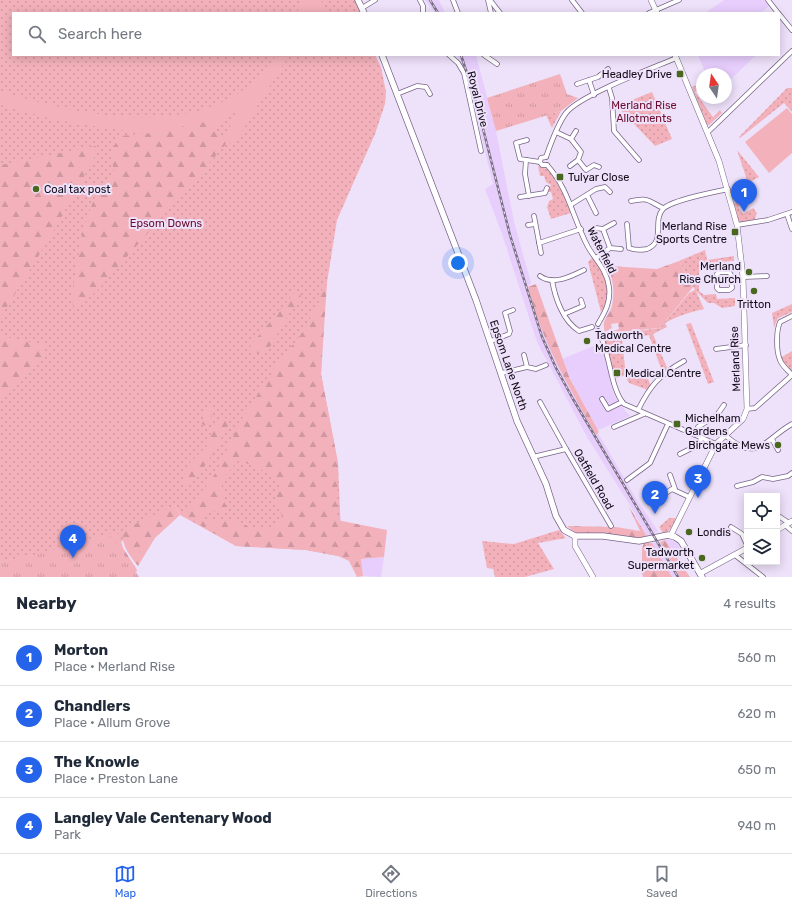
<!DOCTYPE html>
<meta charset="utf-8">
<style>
body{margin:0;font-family:Rubik,sans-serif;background:#f6f6f7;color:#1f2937}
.controls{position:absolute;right:12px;bottom:12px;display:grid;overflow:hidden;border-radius:0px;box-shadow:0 2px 10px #0003}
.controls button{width:36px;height:36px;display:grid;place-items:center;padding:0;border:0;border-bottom:1px solid #e0e1e3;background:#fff;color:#1f2937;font:20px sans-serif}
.compass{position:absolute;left:696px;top:68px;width:36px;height:36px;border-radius:50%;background:#fff;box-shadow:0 2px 10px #0003;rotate:347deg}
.you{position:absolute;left:458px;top:263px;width:14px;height:14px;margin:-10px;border:3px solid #fff;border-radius:50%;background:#1a73e8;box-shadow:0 0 0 6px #1a73e833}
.badge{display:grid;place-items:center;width:26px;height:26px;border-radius:50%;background:#2563eb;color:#fff;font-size:13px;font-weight:700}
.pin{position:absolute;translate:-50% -33px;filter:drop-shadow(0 1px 2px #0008)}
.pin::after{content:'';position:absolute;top:21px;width:14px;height:12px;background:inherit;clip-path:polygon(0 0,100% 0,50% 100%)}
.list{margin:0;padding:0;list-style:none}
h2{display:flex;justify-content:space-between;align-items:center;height:52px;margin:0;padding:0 16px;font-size:17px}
h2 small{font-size:13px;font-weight:400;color:#747a83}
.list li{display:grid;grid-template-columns:26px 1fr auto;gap:12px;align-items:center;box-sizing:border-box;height:56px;padding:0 16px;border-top:1px solid #e0e1e3}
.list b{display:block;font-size:15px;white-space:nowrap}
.list p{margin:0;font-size:13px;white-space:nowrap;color:#747a83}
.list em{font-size:13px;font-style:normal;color:#747a83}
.icon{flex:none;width:22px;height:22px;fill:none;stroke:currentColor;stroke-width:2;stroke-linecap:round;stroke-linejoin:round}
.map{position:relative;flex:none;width:792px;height:577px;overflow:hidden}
.search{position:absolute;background:#fff;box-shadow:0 2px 10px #0003;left:12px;right:12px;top:12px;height:44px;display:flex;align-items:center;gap:10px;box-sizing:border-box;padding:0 14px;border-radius:0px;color:#747a83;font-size:15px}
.sheet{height:276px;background:#fff}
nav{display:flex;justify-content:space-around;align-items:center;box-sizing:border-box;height:56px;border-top:1px solid #e0e1e3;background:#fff;font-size:11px;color:#747a83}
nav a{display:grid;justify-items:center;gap:2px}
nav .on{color:#2563eb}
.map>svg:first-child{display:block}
.built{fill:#e8cefd}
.grass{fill:url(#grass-dots)}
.forest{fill:url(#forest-firs);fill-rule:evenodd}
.park{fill:url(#park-tufts)}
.pitch{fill:#f3b2bb}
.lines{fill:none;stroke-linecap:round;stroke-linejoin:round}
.minor-casing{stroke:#796589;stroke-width:5.5}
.tertiary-casing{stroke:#796589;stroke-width:6}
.secondary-casing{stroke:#796589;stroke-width:7}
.minor{stroke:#fff;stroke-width:4}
.tertiary{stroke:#fff;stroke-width:5}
.secondary{stroke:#fff;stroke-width:5.5}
.rail-casing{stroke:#7a7083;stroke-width:2.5}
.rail{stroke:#eee1fa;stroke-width:1;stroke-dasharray:3;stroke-linecap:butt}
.poi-dot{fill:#49681e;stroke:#eee1fa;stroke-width:1.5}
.labels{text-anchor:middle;stroke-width:4;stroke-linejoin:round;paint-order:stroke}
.poi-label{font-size:11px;fill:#110a17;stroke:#eee1fa;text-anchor:start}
.street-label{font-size:11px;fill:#110a17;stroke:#eee1fa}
.park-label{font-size:11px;fill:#6b0a2a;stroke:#eee1fa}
</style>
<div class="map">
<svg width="792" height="577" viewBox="0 0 792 577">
<defs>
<pattern id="grass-dots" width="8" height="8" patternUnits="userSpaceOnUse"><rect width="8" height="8" fill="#f3b2bb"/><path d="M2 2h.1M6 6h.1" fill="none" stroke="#cf98a0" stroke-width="1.8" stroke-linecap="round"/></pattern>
<pattern id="forest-firs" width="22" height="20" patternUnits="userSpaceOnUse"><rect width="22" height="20" fill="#f3b2bb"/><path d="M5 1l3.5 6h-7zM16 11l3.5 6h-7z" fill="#cf98a0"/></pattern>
<pattern id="park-tufts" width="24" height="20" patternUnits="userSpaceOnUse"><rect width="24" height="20" fill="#f3b2bb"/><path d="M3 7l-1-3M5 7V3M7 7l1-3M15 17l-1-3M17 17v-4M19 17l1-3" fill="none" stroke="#cf98a0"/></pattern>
</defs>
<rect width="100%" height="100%" fill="#eee1fa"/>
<g class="built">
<path d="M425 0H439L445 13H435Z"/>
<path d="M724 0H764L769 6 761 13H705Z"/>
<path d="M457 55H476L496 131 514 222 531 283 528 287 532 304 596 434 598 433 637 500 658 531 648 538 631 507 587 437 537 342 502 234 485 189 493 184 471 94Z"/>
<path d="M698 55H756L726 84V74H706Z"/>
<path d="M601 343 614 395 621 406 630 416 598 430 570 379 562 359Z"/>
<path d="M669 539 678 544 682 550 675 554 665 540Z"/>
<path d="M660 542 680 577H672L652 543Z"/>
<path d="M384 557 381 577 363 576 361 559Z"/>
</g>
<g class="grass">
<path d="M0 0H355L361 13H13V55H375L381 67 386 92 385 104 375 134 337 220 325 295 321 374 338 463 341 535 338 556 306 550 236 546 180 515 175 505 118 544 46 553 0 562Z"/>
<path d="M702 83V87L695 92 713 117 720 110 722 113 709 125H707L692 87Z"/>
<path d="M787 88H792V112L784 103 740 138 739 137Z"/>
<path d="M652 92 672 139 655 146 617 106Z"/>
<path d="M561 111 552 128 546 115Z"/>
<path d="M737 150 759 177 748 183Z"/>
<path d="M538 166 553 171 574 212 551 219 547 207 549 201 553 199 551 192H548L551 185 546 182 544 176H540Z"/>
<path d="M740 201 742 203 738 207 743 214 753 208 757 213 753 223 737 225 732 204Z"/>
<path d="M705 250 707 260 734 256V261L714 262V267L704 268 699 272V291L704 295 716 294 717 299 735 298V306L722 308 714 303H708L696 291 704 309C690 312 678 316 665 323L667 327 653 334 668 370 663 374 649 335 639 337V331L660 328 689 293 695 290 679 261Z"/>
<path d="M592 258C606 270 614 296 601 312L588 262Z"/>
<path d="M792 304V312L778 318 774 327 772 313Z"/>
<path d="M691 323 714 382 708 384 686 324Z"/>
<path d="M613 331 621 332 626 375 614 379 603 339Z"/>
<path d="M792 351V370L787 369 782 364V357Z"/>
<path d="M646 374 651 386 648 390 629 383 626 378Z"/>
<path d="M669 518H676C673 525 671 532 663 533L659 527Z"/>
<path d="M559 530 566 538 538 543 554 569 525 577H495L493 569 487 568 482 541 514 544Z"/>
</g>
<g class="forest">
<path d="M223 117V124L211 130 223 137 226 144 96 292 79 307 74 309 71 299 83 229 97 191 114 172C111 158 112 149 119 136L144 134Z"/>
<path d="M96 146 99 149 51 236 0 318V165Z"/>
<path d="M679 261 693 287 660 328 617 332 613 331 619 329 618 323 611 324 612 328 605 332C601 318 609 317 612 306 615 292 613 279 608 266L657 269Z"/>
<path d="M324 283H327L321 374 338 463 337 520 387 530 384 557 361 559 363 576 357 577 349 561 338 556 306 550 236 546 181 514 187 510 215 474 240 422 276 366 302 333 318 304ZM239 460 264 471 281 483 275 498 282 516 275 528 249 527 236 520 204 519 207 512H223L232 516 223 500 225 493 221 481Z"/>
<path d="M536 284 570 379 599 432 596 435C569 387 541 340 528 287Z"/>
<path d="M295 292H300L301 298 287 317 268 350 252 355 250 346Z"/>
<path d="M0 336 45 345 43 357 16 387 0 400Z"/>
<path d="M210 407 213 408C212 415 211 422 205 426L202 424 205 411Z"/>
<path d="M227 418 229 424C217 445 206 469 188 487L183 480 190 462 206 447 215 424Z"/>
<path d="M175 505 180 515 155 538 138 566C130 556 120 544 123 530Z"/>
<path d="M628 505 648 538 575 533 567 526 616 527 640 531Z"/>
<path d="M114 532 119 534 123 548 137 570 136 573 118 548 0 566V562L46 553Z"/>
<path d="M665 540 690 577H680L660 542Z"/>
<path d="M644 543H652L672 577H643L642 573V548Z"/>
</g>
<g class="park">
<path d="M560 74 567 94 578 98 561 111 496 131 487 98Z"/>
<path d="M106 534 112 537 139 577H0V562L39 554Z"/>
</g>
<g class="pitch">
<path d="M302 0H322L324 13H297Z"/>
<path d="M276 55H289L234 144 228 142 223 137 240 111 206 122 144 134 56 120 0 105V91C85 118 219 146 276 55Z"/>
<path d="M787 108 792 114V153L769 173 745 142Z"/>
</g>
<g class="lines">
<g class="minor-casing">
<g id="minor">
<path d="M420 0 423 6V13"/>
<path d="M453 0 458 13"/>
<path d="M488 0 491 13"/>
<path d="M490 0 500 13"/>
<path d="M572 0 582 13"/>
<path d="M768 0 778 13"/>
<path d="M362 8 375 0"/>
<path d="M649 13 679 0"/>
<path d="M779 14 792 30"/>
<path d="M449 55 458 63 464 73 481 151"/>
<path d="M484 55 497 64"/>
<path d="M589 80 594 95"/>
<path d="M577 84 598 77 608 69"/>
<path d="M609 88 612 98 614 131 639 160"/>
<path d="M397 94 417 86 426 87 430 94"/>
<path d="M556 132 571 139 581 152 578 160 586 170 594 165 599 167"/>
<path d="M708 132 792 51"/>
<path d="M571 139 576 131"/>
<path d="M527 140 516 143 520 159 540 162"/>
<path d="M546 157C551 143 557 125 566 113 580 95 653 68 676 58"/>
<path d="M546 157 541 158 540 162 542 165H547"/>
<path d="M526 160 525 174 529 196"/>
<path d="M547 165C569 189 573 219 588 247 596 261 607 270 609 287 611 302 605 312 598 324"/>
<path d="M570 166 578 160"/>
<path d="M587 195 596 213"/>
<path d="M520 197 545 193 547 188"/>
<path d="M631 201C649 197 648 201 663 208"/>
<path d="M572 204 596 189 605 187 610 192"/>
<path d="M787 214 792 229"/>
<path d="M534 216 541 253"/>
<path d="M614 223 603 229 610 248 621 249"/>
<path d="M627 224 629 248C634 250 642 250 647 249 666 242 652 221 663 209 671 200 715 192 728 189"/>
<path d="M528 225 535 224"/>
<path d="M737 225 768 220 792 212"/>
<path d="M596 228 603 229"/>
<path d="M539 243 581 229"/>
<path d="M596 258 610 248"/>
<path d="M720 272H729L731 275 732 288 729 290H719L717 288V274Z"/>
<path d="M540 276C553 286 572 276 584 270"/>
<path d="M743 277 767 276"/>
<path d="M552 280C555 298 563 321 579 331L592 327"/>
<path d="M731 280H743"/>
<path d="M564 314 583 306 581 300"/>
<path d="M598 331C610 350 610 389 624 404L716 444"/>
<path d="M491 341 509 334 510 331 505 313 513 310"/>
<path d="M716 349 746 345"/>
<path d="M524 355 527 367 536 369 546 365"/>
<path d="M502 373 527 367"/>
<path d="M792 375C788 370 782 366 780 360 776 351 776 331 780 322L792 316"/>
<path d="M602 399 608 409 622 402"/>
<path d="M540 402 566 449"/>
<path d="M747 409 755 408 792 375"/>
<path d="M638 410C650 386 659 375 684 361"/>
<path d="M614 427 644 414"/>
<path d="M695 435 698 427 717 415 724 405"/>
<path d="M725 435C757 464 764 440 792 424"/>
<path d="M772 439 778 450"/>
<path d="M680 454 696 446 702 438"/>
<path d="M533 457 566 449 611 526"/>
<path d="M670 475 675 489"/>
<path d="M627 480 650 463 668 424"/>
<path d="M737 486 753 482 762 477 773 479 788 476 792 473"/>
<path d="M652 502 672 489 689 497"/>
<path d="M777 515 789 523"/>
<path d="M785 525 792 531"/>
<path d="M731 527 742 534 747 545"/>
<path d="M735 555 763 577"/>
</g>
</g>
<g class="tertiary-casing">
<g id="tertiary">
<path d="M651 0 657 13"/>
<path d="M777 530 792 521"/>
<path d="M671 535 716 444 743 419 747 409 743 277 737 225 719 161 675 55"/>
<path d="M575 536V546L593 577"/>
<path d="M701 573 747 548"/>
</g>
</g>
<g class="secondary-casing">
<g id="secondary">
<path d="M358 0 364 13"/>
<path d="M382 55 476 300 517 421 546 484 556 516 564 530 575 536H603L639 541 668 535 675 537 681 541 702 577"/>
</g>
</g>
<use href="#minor" class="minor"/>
<use href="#tertiary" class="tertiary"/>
<use href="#secondary" class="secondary"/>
<g class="rail-casing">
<g id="rail">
<path d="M430 0 438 13"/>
<path d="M461 55 476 101 510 235 542 337 556 368 573 399 678 577"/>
</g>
</g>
<use href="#rail" class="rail"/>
</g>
<g class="poi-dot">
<rect x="676" y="70" width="8" height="8" rx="2"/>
<rect x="556" y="173" width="8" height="8" rx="2"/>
<circle cx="36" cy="189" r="4"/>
<rect x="731" y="228" width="8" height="8" rx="2"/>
<circle cx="749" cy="272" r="4"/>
<circle cx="754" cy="291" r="4"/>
<circle cx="587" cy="341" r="4"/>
<rect x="613" y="369" width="8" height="8" rx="2"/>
<rect x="673" y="420" width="8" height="8" rx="2"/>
<circle cx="778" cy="445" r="4"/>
<circle cx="689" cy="532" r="4"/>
<circle cx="702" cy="558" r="4"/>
</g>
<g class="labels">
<g class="poi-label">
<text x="672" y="78" text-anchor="end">Headley Drive</text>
<text x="568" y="181">Tulyar Close</text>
<text x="44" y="193">Coal tax post</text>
<text x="727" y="230" text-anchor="end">Merland Rise<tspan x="727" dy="13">Sports Centre</tspan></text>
<text x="741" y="270" text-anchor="end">Merland<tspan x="741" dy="13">Rise Church</tspan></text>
<text x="754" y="308" text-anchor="middle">Tritton</text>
<text x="595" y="339">Tadworth<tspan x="595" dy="13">Medical Centre</tspan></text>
<text x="625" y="377">Medical Centre</text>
<text x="685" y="422">Michelham<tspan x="685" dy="13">Gardens</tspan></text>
<text x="770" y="449" text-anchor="end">Birchgate Mews</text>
<text x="697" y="536">Londis</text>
<text x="694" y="556" text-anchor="end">Tadworth<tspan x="694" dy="13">Supermarket</tspan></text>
</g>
<g class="street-label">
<text transform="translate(478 99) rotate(76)" y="4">Royal Drive</text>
<text transform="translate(602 250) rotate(63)" y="4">Waterfield</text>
<text transform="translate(735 359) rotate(-92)" y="4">Merland Rise</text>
<text transform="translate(509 365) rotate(71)" y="4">Epsom Lane North</text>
<text transform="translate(594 479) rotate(60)" y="4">Oatfield Road</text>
</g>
<g class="park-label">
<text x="644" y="109">Merland Rise<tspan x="644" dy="13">Allotments</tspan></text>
<text x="166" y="227">Epsom Downs</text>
</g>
</g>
</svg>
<div class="controls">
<button><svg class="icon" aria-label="locate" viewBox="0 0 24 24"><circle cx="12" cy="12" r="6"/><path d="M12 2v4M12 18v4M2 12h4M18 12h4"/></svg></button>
<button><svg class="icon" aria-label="layers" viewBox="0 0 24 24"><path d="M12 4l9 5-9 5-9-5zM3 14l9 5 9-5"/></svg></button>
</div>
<svg class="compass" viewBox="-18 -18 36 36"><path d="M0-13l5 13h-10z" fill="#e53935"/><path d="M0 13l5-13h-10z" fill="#747a83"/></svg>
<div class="you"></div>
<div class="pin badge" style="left:744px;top:212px">1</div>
<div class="pin badge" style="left:655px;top:514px">2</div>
<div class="pin badge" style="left:698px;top:498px">3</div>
<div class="pin badge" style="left:73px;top:558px">4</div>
<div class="search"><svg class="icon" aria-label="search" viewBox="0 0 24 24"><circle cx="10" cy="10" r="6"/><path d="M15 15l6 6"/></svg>Search here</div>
</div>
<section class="sheet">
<h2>Nearby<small>4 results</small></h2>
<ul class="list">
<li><span class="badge">1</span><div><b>Morton</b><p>Place · Merland Rise</p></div><em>560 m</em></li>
<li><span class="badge">2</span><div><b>Chandlers</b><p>Place · Allum Grove</p></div><em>620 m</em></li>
<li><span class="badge">3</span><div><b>The Knowle</b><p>Place · Preston Lane</p></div><em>650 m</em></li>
<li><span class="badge">4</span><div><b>Langley Vale Centenary Wood</b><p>Park</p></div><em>940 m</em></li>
</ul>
</section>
<nav>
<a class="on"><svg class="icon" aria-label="map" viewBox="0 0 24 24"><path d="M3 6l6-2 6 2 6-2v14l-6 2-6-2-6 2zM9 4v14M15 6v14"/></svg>Map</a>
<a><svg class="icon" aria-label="directions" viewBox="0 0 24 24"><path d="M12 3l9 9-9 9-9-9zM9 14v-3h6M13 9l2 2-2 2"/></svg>Directions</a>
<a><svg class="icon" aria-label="saved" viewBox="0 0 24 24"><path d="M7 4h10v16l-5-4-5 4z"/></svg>Saved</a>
</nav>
